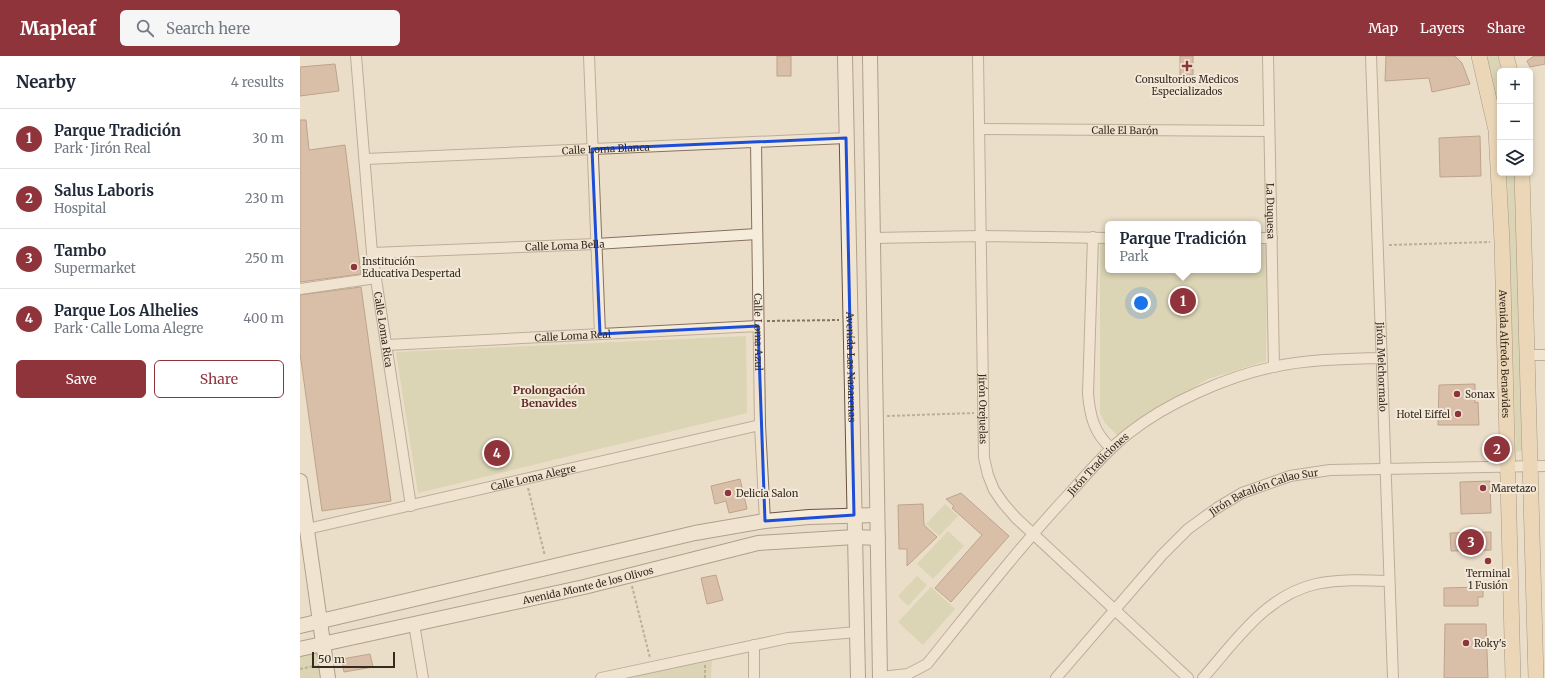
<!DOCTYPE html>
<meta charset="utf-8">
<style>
body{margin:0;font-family:Merriweather,serif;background:#f6f6f7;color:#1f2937}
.controls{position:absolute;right:12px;top:12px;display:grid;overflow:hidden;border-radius:6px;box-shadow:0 2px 6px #0003}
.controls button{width:36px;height:36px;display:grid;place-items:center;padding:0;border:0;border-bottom:1px solid #e0e1e3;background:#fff;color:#1f2937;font:20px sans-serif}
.scale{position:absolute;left:12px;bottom:10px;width:83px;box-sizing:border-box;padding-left:4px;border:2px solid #372a21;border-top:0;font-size:11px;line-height:14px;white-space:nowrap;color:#372a21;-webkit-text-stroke:3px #f3e9d8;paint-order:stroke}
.you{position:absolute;left:841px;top:247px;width:14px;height:14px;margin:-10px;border:3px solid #fff;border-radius:50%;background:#1a73e8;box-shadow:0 0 0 6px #1a73e833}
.badge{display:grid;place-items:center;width:26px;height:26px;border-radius:50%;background:#90343c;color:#fff;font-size:13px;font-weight:700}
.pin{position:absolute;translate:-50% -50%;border:2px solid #fff;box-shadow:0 1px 4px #0006}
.popup{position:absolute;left:805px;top:165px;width:156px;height:52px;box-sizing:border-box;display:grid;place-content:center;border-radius:6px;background:#fff;filter:drop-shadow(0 1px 3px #0005);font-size:13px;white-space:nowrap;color:#747a83}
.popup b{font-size:15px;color:#1f2937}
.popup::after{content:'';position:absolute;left:50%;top:100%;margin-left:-8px;border:8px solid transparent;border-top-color:#fff}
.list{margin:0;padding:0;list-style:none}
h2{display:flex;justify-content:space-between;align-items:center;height:52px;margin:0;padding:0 16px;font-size:17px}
h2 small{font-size:13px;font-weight:400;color:#747a83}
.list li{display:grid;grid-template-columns:26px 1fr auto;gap:12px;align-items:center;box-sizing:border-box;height:60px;padding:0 16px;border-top:1px solid #e0e1e3}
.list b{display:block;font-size:15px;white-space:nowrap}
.list p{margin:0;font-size:13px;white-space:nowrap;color:#747a83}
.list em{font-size:13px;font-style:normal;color:#747a83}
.actions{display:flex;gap:8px;padding:12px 16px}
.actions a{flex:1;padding:9px 0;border:1px solid #90343c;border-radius:6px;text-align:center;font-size:14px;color:#90343c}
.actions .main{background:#90343c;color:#fff}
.icon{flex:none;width:22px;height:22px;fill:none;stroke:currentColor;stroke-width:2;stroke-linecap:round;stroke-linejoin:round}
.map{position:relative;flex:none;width:1245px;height:622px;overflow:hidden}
header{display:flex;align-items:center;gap:24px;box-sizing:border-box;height:56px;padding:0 20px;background:#90343c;color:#fff}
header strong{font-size:19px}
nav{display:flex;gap:22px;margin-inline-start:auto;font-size:14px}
.search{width:280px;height:36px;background:#f6f6f7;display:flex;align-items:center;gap:10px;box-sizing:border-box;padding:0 14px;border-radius:6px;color:#747a83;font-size:15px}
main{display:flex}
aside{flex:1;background:#fff}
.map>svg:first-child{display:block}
.green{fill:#c7c89d}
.building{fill:#c69982;stroke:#835a47}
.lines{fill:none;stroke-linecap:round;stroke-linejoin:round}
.street-casing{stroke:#86715f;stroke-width:12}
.secondary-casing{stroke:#685242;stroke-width:16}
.primary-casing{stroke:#544033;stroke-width:16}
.path{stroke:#86715f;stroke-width:2;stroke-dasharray:3 2;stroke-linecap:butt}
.street{stroke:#f6ecdb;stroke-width:10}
.secondary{stroke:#f6ecdb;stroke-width:14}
.primary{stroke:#eacfa5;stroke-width:15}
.marked{fill:none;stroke:#1d4ed8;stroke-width:3;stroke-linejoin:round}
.poi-dot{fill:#90343c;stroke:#f3e9d8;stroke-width:1.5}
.labels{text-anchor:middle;stroke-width:4;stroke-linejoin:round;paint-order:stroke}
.poi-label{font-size:10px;fill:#372a21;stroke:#f3e9d8;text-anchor:start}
.street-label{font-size:10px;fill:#372a21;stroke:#f3e9d8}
.neighbourhood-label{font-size:11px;font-weight:bold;fill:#602c24;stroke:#f3e9d8}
</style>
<header>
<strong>Mapleaf</strong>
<div class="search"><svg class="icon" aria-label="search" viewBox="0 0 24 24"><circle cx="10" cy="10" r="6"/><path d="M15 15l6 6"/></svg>Search here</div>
<nav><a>Map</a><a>Layers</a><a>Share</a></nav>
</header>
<main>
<aside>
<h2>Nearby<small>4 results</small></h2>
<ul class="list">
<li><span class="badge">1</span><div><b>Parque Tradición</b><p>Park · Jirón Real</p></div><em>30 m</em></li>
<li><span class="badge">2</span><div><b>Salus Laboris</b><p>Hospital</p></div><em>230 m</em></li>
<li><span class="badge">3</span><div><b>Tambo</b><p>Supermarket</p></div><em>250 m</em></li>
<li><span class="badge">4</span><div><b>Parque Los Alhelies</b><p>Park · Calle Loma Alegre</p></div><em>400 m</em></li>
</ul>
<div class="actions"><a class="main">Save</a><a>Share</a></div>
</aside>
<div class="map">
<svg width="1245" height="622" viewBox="0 0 1245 622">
<rect width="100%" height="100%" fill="#ebdec9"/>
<g class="green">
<path d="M1187 0H1198L1201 15 1200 60Z"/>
<path d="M1207 117H1217L1224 394 1216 396Z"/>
<path d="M800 185H808V214H958V186H967L966 305 908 323 859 351 819 381 805 367 800 357Z"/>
<path d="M446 280 447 357 118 437 96 296Z"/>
<path d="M645 448 658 460 639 480 626 468Z"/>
<path d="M648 475 664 490 633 523 617 508Z"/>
<path d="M617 520 627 529 608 550 598 540Z"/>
<path d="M631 531 655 553 623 589 598 566Z"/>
<path d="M21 595 24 622H0V600Z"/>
<path d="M412 603 411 622H322Z"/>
</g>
<g class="building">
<rect x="477" y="0" width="14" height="20"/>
<rect x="880" y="0" width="13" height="19"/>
<path d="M1086 0H1155L1162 7 1170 28 1132 36 1129 22 1085 25Z"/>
<path d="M1234 0H1245V8L1230 11 1227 5Z"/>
<path d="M35 8 39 35 0 40V11Z"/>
<path d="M0 64H6L9 94 45 89 61 218 0 226Z"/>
<path d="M1180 80 1181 120 1140 121 1139 82Z"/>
<path d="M61 231 91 445 22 455 0 297V239Z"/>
<path d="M1175 328V347L1178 346 1179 369H1138L1139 329Z"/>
<path d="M440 423 447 453 429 457 426 445 415 448 411 430Z"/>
<path d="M1190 425 1191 457 1161 458 1160 426Z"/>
<path d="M661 437 709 480 651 546 635 532 682 479 652 452 654 450 646 443Z"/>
<path d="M623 448 624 469 637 481 607 510V493H599L598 449Z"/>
<path d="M1191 476V494L1151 495 1150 477Z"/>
<path d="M416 519 423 544 407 548 401 522Z"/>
<path d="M1183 531V541H1178V550H1144V532Z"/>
<path d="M1145 568H1186L1188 622H1144Z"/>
<path d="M70 598 73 611 44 616 42 603Z"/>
</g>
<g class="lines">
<g class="street-casing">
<g id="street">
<path id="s1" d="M56 0 72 197 111 450"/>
<path d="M289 0 300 278"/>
<path id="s2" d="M678 0 684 402 688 419 694 434 703 447 716 462 888 622"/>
<path id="s3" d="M968 0 974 311"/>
<path id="s4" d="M1071 0 1093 622"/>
<path id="s5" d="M680 73 969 75"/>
<path id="s6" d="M456 86 460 369 465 465"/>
<path id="s7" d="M65 103 546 82"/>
<path d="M793 181 788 338C790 360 794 377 811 392"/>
<path d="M573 182 681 180 808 182"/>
<path d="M958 182H972"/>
<path id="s8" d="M72 197 296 188 457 178"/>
<path d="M0 233 76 222"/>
<path id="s9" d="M87 289 458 270"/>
<path d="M1227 299H1245"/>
<path id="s10" d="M7 473 460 369"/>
<path d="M114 568 123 622"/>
<path d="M454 589V622"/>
<path id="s11" d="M580 621 608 618 627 608C673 551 718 493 768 439 787 418 806 395 829 377 867 347 926 321 973 311 1009 303 1045 303 1081 302"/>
<path d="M301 622 488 582 557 576"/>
<path id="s12" d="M756 622 862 499 888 473 917 452 942 437 990 420 1030 414 1245 410"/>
<path d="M903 622C935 586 966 539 1016 528 1040 523 1064 524 1089 525"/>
</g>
</g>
<g class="secondary-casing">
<g id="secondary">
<path id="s13" d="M545 0 558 622"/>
<path d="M570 0 580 622"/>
<path d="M0 425 28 622"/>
<path d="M0 570 395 477 465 465 509 461 577 459"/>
<path id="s14" d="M0 593 284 531 458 487 555 481 578 482"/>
</g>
</g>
<g class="primary-casing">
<g id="primary">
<path id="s15" d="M1179 0 1196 74 1202 186 1213 622"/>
<path d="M1206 0 1210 15"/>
<path d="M1222 117 1236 622"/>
</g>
</g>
<g class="path">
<path d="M1089 189 1190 186"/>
<path d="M467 265 539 264"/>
<path d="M587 360 674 357"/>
<path d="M228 432 245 500"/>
<path d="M332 530 350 602"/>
<path d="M0 613 14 610"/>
<path d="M405 622V609"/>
</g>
<use href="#street" class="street"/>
<use href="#secondary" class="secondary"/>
<use href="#primary" class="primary"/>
</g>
<path d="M0 0H1245V622H0ZM546 82 554 459 465 465 458 270 300 278 292 93Z" fill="#ebdec9" fill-opacity=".55" fill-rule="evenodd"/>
<path class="marked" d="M546 82 554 459 465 465 458 270 300 278 292 93Z"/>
<g class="poi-dot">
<path d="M885 4h4v4h4v4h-4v4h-4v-4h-4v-4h4z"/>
<circle cx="54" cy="211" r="4"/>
<circle cx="1157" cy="338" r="4"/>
<circle cx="1158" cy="358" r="4"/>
<circle cx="1183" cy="432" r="4"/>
<circle cx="428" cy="437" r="4"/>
<circle cx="1188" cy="505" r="4"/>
<circle cx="1166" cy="587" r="4"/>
</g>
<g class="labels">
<g class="poi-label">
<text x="887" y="27" text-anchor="middle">Consultorios Medicos<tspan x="887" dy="12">Especializados</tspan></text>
<text x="62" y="209">Institución<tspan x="62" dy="12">Educativa Despertad</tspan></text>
<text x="1165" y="342">Sonax</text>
<text x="1150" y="362" text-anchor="end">Hotel Eiffel</text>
<text x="1191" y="436">Maretazo</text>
<text x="436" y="441">Delicia Salon</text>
<text x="1188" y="521" text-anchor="middle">Terminal<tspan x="1188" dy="12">1 Fusión</tspan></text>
<text x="1174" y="591">Roky's</text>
</g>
<g class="street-label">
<text dy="4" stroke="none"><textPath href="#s5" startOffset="145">Calle El Barón</textPath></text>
<text dy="4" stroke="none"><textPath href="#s7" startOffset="241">Calle Loma Blanca</textPath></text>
<text dy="4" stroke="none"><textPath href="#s3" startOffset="155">La Duquesa</textPath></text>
<text dy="4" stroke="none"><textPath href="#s8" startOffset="193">Calle Loma Bella</textPath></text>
<text dy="4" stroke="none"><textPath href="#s1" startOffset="275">Calle Loma Rica</textPath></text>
<text dy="4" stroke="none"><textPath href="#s6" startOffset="190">Calle Loma Azul</textPath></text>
<text dy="4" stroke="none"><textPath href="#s9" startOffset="186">Calle Loma Real</textPath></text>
<text dy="4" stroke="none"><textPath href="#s15" startOffset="300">Avenida Alfredo Benavides</textPath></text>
<text dy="4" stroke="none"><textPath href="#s13" startOffset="311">Avenida Las Nazarenas</textPath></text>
<text dy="4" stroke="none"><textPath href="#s4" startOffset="311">Jirón Melchormalo</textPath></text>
<text dy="4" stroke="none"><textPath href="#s2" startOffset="353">Jirón Orejuelas</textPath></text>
<text dy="4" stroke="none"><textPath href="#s11" startOffset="313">Jirón Tradiciones</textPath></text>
<text dy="4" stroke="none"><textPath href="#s10" startOffset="232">Calle Loma Alegre</textPath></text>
<text dy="4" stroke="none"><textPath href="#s12" startOffset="285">Jirón Batallón Callao Sur</textPath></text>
<text dy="4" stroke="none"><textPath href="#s14" startOffset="295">Avenida Monte de los Olivos</textPath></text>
</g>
<g class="neighbourhood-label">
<text x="249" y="338">Prolongación<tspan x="249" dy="13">Benavides</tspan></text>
</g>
</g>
</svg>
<div class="controls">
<button>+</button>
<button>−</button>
<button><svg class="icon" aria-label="layers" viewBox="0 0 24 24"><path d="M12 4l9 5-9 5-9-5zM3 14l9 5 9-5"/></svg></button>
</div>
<div class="scale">50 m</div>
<div class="you"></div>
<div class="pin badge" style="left:883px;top:245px">1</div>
<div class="popup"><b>Parque Tradición</b>Park</div>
<div class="pin badge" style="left:1197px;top:393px">2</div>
<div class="pin badge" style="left:1171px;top:486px">3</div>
<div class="pin badge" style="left:197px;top:397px">4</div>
</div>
</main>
